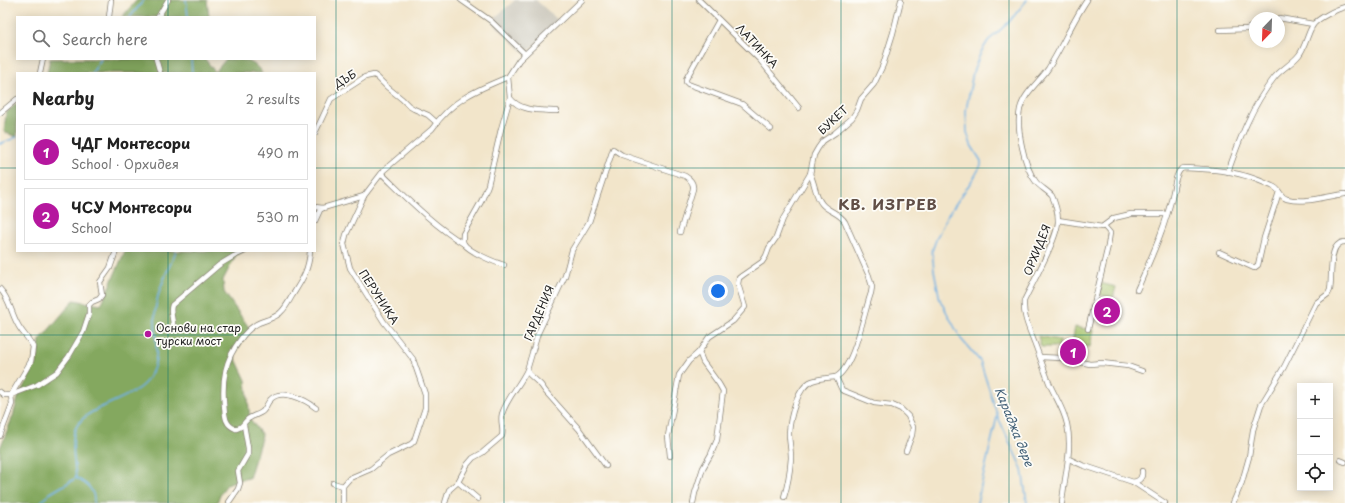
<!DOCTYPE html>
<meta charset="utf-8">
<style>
body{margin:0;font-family:"Playpen Sans",sans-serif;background:#f2f2f2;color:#222}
.controls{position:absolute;right:12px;bottom:12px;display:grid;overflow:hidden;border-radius:0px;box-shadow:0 2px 10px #0003}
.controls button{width:36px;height:36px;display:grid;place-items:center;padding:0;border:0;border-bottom:1px solid #e0e0e0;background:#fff;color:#222;font:20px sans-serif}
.compass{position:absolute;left:1249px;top:12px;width:36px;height:36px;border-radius:50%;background:#fff;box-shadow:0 2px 10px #0003;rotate:203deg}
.you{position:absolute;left:718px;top:291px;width:14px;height:14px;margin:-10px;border:3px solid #fff;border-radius:50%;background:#1a73e8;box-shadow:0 0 0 6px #1a73e833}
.badge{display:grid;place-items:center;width:26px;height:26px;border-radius:50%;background:#b5179e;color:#fff;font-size:13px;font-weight:700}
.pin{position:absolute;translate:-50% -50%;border:2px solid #fff;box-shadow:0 1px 4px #0006}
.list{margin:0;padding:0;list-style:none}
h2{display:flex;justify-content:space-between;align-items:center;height:52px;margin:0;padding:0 16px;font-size:17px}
h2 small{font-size:13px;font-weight:400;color:#767676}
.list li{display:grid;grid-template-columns:26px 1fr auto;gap:12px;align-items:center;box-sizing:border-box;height:56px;margin:0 8px 8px;padding:0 8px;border:1px solid #e0e0e0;border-radius:0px}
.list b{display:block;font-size:15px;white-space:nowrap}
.list p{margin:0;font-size:13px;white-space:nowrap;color:#767676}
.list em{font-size:13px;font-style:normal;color:#767676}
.icon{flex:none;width:22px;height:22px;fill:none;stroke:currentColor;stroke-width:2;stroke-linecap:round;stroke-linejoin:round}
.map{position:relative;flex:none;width:1345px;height:503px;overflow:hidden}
.search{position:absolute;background:#fff;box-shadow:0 2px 10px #0003;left:16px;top:16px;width:300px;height:44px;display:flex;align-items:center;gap:10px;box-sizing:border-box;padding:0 14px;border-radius:0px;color:#767676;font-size:15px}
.panel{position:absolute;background:#fff;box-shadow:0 2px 10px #0003;left:16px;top:72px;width:300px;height:180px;border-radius:0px}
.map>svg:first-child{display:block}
.built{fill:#e3d6b7}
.industrial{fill:#c8c4b8}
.green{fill:#a5c26a;stroke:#606f43}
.forest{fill:#84a85e;stroke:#50623d}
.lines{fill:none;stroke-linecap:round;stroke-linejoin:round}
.stream{stroke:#6fb1e4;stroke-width:1.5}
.street-casing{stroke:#878073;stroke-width:6}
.street{stroke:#fff;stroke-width:4.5}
.grid{fill:none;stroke:#0f766e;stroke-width:1;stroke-opacity:0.55}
.poi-dot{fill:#b5179e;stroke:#fdfcf7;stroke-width:1.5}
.labels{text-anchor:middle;stroke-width:3.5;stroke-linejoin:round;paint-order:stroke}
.street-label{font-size:11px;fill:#1c1c1c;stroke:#fdfcf7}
.poi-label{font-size:11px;fill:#1c1c1c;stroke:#fdfcf7;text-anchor:start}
.water-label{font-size:12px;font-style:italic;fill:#415f76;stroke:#fdfcf7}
.district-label{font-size:15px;font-weight:bold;letter-spacing:1px;fill:#614f47;stroke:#fdfcf7}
</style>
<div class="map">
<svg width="1345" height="503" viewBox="0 0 1345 503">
<rect width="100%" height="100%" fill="#fdfcf7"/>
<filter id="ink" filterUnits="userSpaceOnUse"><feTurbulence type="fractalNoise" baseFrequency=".025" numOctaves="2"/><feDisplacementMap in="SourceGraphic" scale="8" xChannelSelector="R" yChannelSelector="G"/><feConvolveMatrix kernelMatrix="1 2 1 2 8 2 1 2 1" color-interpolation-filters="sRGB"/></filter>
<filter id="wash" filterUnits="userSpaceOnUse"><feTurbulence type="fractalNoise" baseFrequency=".012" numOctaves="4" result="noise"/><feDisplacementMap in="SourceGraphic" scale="16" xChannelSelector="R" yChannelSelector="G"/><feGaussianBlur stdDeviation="0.9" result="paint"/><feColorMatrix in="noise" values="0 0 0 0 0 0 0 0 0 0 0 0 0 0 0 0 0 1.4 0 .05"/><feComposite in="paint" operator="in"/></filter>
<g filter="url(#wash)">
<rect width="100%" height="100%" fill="#f2e5ca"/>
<g class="built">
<path d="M1094 301 1123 308 1121 320 1112 318 1111 319 1107 318V316L1092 314Z"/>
<path d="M1062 342 1069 343V345L1087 348 1085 357 1076 355V358L1060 355Z"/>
</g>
<path class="industrial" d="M515 0H536L560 22 525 54 491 21Z"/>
<g class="green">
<path d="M1100 283 1116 287 1113 298 1097 294Z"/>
<path d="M1075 327 1093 330 1090 347 1072 344Z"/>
<path d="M1038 336 1060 340 1059 347H1041Z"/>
</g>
<g class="forest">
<path d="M137 0H207L209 17H122Z"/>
<path d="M50 59H205L215 72 226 59C241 59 253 59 262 73H47Z"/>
<path d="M17 103V137L4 132 6 113Z"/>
<path d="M125 251H244L236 255 223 280 224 292 250 329 234 355 246 380 250 419 262 435 249 478C228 482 225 482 217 503H0V448L13 416 19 395 37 362 40 340 74 300 101 305Z"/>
</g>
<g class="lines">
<g class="stream">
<path d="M186 0 188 17"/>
<path d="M1027 0 1009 22 988 41 981 52 973 72 966 111 967 132 971 145 981 161V165L975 176 948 215 937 237 932 251 934 270 940 300 961 339 980 361 998 417 1022 469 1027 503"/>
<path d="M130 17 144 0"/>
<path d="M191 59 192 73"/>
<path d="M92 73 101 59"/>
<path d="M0 144 17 137"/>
<path d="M76 478C87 484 95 489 94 503"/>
<path d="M40 503 49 494 76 478C75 464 71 447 74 433 81 403 136 404 151 374 161 355 154 334 155 314 156 292 168 271 176 251"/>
<path d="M977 503 997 417"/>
</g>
</g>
</g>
<g filter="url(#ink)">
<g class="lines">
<g class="street-casing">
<g id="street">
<path d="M461 0 491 21 525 54"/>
<path d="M699 0 760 60 799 108"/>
<path d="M109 17 111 0"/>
<path d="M158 17 168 0"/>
<path d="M1279 18 1313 24"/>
<path d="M719 20 686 79V82L688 84 742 104 771 129"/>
<path d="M1220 30 1247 29 1255 25"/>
<path d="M156 59 160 73"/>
<path d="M40 73 43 59"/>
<path d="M510 98C521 112 541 110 557 111"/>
<path d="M0 113 17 99"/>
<path d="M315 133 331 99 365 77 374 75 377 77 387 87 402 99 409 106 414 109 428 115 437 123"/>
<path d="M1228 172C1240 138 1252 106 1274 78 1281 69 1292 64 1299 55 1306 46 1307 34 1313 25 1318 18 1337 9 1345 7"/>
<path d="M382 174C407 198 434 226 464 244"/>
<path d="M810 174C815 183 815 196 822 204 829 212 840 213 845 222L869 276 872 287 871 293C864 312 854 368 836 377L842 390 874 403 892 405 901 409 908 416 913 427 912 435 906 451"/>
<path d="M315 207 323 208 364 196"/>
<path d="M1058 220 1102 227 1114 218 1131 214H1167"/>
<path d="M315 221 320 210 323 208"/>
<path d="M310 251C309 270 302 280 292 296 289 301 286 307 282 311 276 319 263 320 255 325 249 329 244 334 240 340 225 360 222 379 224 404 225 414 224 425 236 429 244 427 242 424 247 420 250 416 259 415 263 411 266 408 267 403 270 400 281 387 306 400 316 408"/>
<path d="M1219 252 1254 268 1258 265 1264 238 1279 192"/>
<path d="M504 265C494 262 470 252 464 244 462 241 463 238 463 234L482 200 488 185 501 129 510 98 508 77 519 60 582 0"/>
<path d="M0 289C9 298 11 312 17 323 21 332 29 338 33 347L31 361 11 395 12 404 0 436"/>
<path d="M1137 290C1151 258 1166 226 1173 192 1175 184 1175 175 1181 169L1184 168C1205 169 1226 170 1246 176 1254 178 1263 182 1272 186 1281 189 1279 197 1287 199 1306 204 1326 196 1345 194"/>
<path d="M173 328C174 319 169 313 172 305L219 265 234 256 245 251"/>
<path d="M1088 329 1108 246 1110 233 1104 226"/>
<path d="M1040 357 1061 358 1090 364 1102 363 1128 366 1142 371"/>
<path d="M0 392 4 395H11L37 385 57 372 69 356 83 332 89 314V305L92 302 99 299 102 295 100 282 110 268 116 251"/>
<path d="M670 456 668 436 679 375 689 361 699 352 709 337 733 321 745 307 738 284 739 278 743 275 762 262 766 256 769 248 776 238 783 219 810 174 814 155 818 148 823 141 835 133 852 118 857 110 861 99 874 84 883 65 893 33 901 0"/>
<path d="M1069 459 1082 465 1133 482 1165 503"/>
<path d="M1340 460 1345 462"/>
<path d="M606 466 579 429 546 392 541 385 529 374 527 370 538 333 565 276 572 250 589 222 613 149 622 155 685 176C690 179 694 183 693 189L680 232"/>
<path d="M458 482 478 499"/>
<path d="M1133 482C1139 481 1143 478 1142 471"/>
<path d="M333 483 343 486"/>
<path d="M784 497C788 484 790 472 791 458 791 449 789 441 789 433 790 418 797 387 812 381 820 378 828 378 836 377"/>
<path d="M229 502 238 489 240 483 238 471 248 454V448L244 425"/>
<path d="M343 503V486L350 478 371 469 388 455 411 444 414 441 425 408V394L413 359 384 322 350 268 344 244 346 235 364 196 384 170 432 129C452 100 476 90 508 77"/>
<path d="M445 503 449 490 458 482 467 465 473 458 482 453 502 436C504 429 500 422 502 414 507 398 520 385 527 370"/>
<path d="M693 503 695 493 703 468 711 454 717 440 723 391 719 384 703 362 699 352"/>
<path d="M1062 503C1064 477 1073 450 1067 424 1064 410 1056 398 1050 385 1044 370 1039 354 1033 339 1028 326 1023 315 1024 301 1032 284 1059 236 1058 220 1058 213 1055 202 1052 196 1048 191 1040 187 1036 182 1024 167 1016 128 1020 109 1024 93 1039 82 1048 69 1062 47 1072 22 1087 0"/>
<path d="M1233 503 1242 482 1249 457 1253 430 1261 405 1284 367 1316 303 1328 294 1330 290C1332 280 1329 249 1339 244 1340 243 1343 242 1345 242"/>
</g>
</g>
<use href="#street" class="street"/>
</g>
</g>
<path class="grid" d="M168 0V17M336 0V503M504 0V503M672 0V503M841 0V503M1009 0V503M1177 0V503M168 59V73M0 168H17M315 168H1345M168 251V503M0 335H1345"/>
<circle class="poi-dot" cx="148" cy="334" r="4"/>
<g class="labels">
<g class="street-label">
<text transform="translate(757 46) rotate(47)" y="4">ЛАТИНКА</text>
<text transform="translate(345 79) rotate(-31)" y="4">ДЪБ</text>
<text transform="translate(833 120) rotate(-43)" y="4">БУКЕТ</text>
<text transform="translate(1037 250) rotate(-68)" y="4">ОРХИДЕЯ</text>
<text transform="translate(379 297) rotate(57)" y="4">ПЕРУНИКА</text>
<text transform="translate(539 313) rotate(-67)" y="4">ГАРДЕНИЯ</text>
</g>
<g class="poi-label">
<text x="156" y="332">Основи на стар<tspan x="156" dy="13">турски мост</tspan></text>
</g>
<g class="water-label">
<text transform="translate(1014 427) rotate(68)" y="4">Караджа дере</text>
</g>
<g class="district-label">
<text x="888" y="210">КВ. ИЗГРЕВ</text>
</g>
</g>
</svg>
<div class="controls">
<button>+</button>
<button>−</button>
<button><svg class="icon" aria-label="locate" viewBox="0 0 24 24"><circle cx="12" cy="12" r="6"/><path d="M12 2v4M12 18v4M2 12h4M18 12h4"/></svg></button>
</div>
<svg class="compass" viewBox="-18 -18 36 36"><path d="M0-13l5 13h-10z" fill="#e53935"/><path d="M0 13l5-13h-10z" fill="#767676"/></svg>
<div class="you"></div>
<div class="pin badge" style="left:1073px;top:352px">1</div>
<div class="pin badge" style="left:1107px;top:311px">2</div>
<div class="search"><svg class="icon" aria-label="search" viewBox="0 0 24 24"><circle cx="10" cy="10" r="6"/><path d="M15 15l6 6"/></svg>Search here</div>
<section class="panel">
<h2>Nearby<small>2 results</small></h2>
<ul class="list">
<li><span class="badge">1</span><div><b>ЧДГ Монтесори</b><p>School · Орхидея</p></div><em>490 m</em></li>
<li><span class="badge">2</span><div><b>ЧСУ Монтесори</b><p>School</p></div><em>530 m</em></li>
</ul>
</section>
</div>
